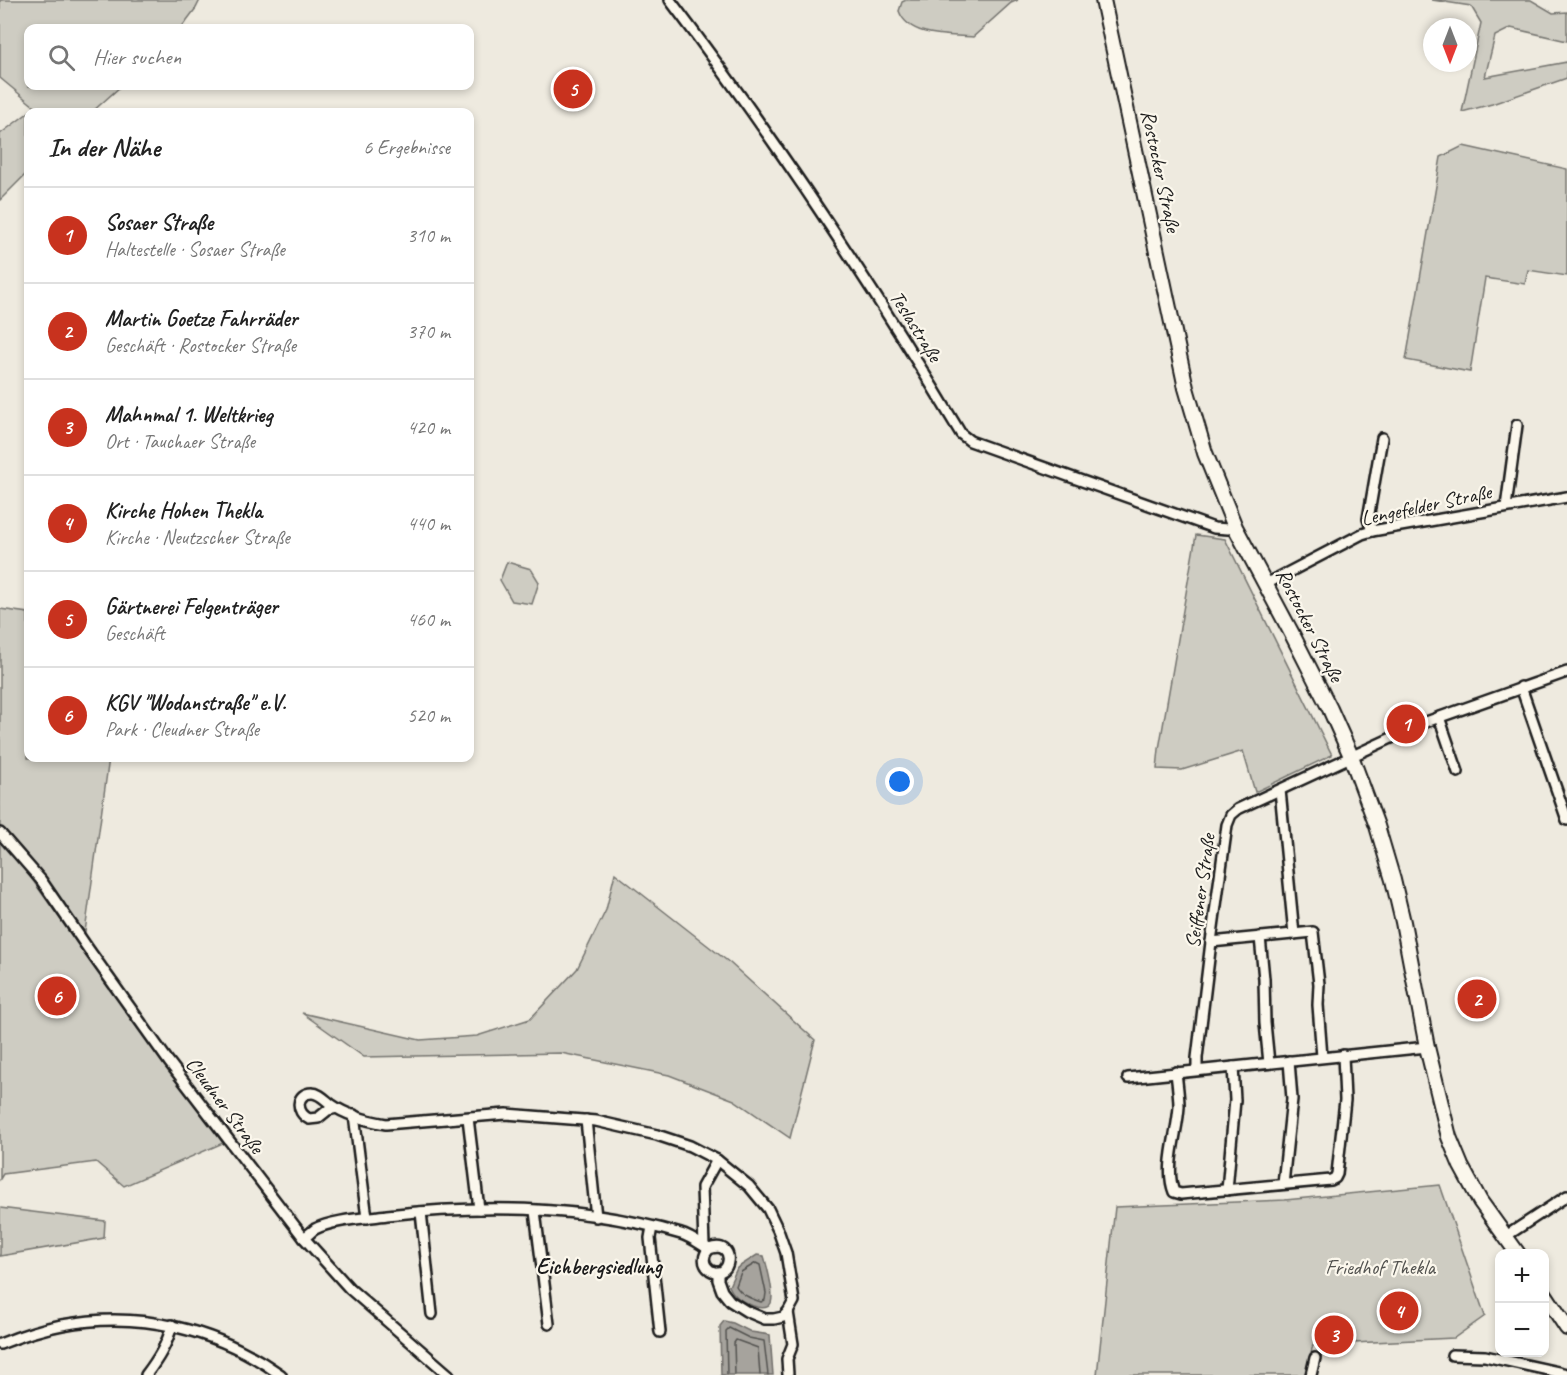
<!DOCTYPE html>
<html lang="de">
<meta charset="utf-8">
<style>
body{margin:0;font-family:Caveat,sans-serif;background:#f6f6f6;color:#222}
.controls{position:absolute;right:18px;bottom:18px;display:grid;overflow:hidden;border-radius:12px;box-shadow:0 3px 9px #0003}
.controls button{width:54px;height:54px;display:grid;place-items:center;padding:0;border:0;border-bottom:2px solid #e0e0e0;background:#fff;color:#222;font:30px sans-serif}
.compass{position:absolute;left:1423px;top:18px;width:54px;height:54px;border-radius:50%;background:#fff;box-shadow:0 3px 9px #0003;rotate:180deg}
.you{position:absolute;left:900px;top:782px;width:21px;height:21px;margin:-15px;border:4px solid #fff;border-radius:50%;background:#1a73e8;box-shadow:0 0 0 9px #1a73e833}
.badge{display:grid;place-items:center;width:39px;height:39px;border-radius:50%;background:#c8321e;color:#fff;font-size:20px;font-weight:700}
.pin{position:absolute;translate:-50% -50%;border:3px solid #fff;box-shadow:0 2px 6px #0006}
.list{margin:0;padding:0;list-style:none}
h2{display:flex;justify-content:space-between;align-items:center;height:78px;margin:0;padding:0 24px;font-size:26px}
h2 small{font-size:20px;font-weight:400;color:#767676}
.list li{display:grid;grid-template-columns:39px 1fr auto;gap:18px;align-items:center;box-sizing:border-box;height:96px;padding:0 24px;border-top:2px solid #e0e0e0}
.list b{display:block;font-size:22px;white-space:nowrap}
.list p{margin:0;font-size:20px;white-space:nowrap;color:#767676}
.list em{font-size:20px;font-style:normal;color:#767676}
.icon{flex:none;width:33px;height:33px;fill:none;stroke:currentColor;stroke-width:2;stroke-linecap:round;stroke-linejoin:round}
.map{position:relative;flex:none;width:1567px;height:1375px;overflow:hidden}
.search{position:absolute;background:#fff;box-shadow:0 3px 9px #0003;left:24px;top:24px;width:450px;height:66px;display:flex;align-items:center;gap:15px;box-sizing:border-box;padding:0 21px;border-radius:12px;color:#767676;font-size:22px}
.panel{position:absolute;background:#fff;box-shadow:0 3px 9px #0003;left:24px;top:108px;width:450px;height:654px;border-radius:12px}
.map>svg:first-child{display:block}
.green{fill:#ceccc2;stroke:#75746f;stroke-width:1.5}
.water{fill:#a6a39d;stroke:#6f6d69;stroke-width:1.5}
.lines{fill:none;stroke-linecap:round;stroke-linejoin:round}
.shore{stroke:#535250;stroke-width:1.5}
.street-casing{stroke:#1c1c1c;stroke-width:14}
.secondary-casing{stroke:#1c1c1c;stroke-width:18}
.street{stroke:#fbf7ec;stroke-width:9}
.secondary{stroke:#fbf7ec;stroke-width:14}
.labels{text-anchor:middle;stroke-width:4.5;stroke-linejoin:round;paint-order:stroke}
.street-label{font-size:21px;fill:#1c1c1c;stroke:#fbf7ec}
.park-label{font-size:21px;fill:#51514e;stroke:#fbf7ec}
.neighbourhood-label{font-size:22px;font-weight:bold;fill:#1c1c1c;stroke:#fbf7ec}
</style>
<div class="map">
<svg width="1567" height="1375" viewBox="0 0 1567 1375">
<rect width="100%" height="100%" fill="#eeeadf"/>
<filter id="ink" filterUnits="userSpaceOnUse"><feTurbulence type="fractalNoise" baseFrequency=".0167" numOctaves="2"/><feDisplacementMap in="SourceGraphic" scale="12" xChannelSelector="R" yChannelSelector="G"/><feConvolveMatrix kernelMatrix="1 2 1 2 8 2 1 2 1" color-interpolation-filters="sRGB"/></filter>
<g filter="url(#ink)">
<g class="green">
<path d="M0 0H200L196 8 181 28H28V86H121L92 112H29L35 107 0 78Z"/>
<path d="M906 0H1018L1011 3 973 37C949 35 909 38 899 11L902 2Z"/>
<path d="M1432 0H1531L1553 13 1567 12V41L1511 28 1495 36 1485 77 1567 62V78L1492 104 1462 112 1481 23 1471 6Z"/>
<path d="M28 113V172L0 200V134Z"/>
<path d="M1463 146 1567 169V276L1528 270 1525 284 1485 278 1470 372 1406 360 1441 157Z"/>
<path d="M1196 535 1225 539 1332 755 1255 792 1243 751 1182 770 1157 769 1159 749Z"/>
<path d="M507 562 531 569 539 582 532 604 512 601 500 580Z"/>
<path d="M0 609 28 613V758H109L85 932 0 833Z"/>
<path d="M0 840 24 868 154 1051 223 1143 124 1186 96 1162 3 1174 0 1179Z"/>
<path d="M615 873 730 963 815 1040 790 1138 734 1100 669 1075 561 1053 364 1057 302 1013 420 1040 477 1036 530 1019 577 969 606 910Z"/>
<path d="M1440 1185 1485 1316 1454 1338 1313 1345 1305 1375H1097L1115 1207 1285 1200Z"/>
<path d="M0 1208 105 1221 104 1238 0 1256Z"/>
</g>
<g class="water">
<path d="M757 1255 764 1256C767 1267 775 1293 771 1303 765 1315 740 1301 734 1294 732 1292 730 1288 729 1286L737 1268Z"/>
<path d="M724 1321 733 1323 751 1332 770 1335 773 1375H721L720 1326Z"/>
</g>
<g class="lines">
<g class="shore">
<path d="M756 1263 760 1265 766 1293 765 1300 761 1302C752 1299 741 1295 736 1286L741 1272Z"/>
<path d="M727 1375 726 1331 729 1328 749 1338 764 1341 768 1375"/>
<path d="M735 1375 734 1343 736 1340 758 1348 760 1375"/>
</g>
<g class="street-casing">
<g id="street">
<path d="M670 0C775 139 872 285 961 434L970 441 1214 528 1228 529 1235 527"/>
<path d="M1506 507 1517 425"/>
<path d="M1372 531 1368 519 1382 438"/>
<path d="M1266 584 1362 534 1372 531 1567 497"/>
<path d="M1521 687 1567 820"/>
<path d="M1439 717 1458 772"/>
<path d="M1280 790 1294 934"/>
<path d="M0 833 41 880 89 950 169 1062 304 1238 350 1289 449 1375"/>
<path d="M1260 937 1264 979 1265 1023 1269 1063"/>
<path d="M1211 942 1313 932 1319 984 1318 1005 1322 1057"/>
<path d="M1197 1070V1058L1211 942 1227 825 1231 815 1238 809 1426 722 1567 672"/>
<path d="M1176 1072C1177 1083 1179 1095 1179 1106 1178 1131 1164 1168 1174 1192L1181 1194 1331 1180 1335 1178 1337 1174 1345 1100 1343 1055"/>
<path d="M1128 1078 1427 1047"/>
<path d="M337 1108 328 1110 318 1118 309 1119C295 1112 296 1093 312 1093 320 1093 326 1101 332 1105 346 1115 369 1121 386 1124L506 1114 596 1121 657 1135 690 1146 717 1160 749 1186 768 1209 778 1230 786 1253 794 1301 788 1312 783 1317 774 1319H765L746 1311 730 1301 722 1291 718 1280V1272"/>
<path d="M354 1115 367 1218"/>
<path d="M468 1118 479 1209"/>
<path d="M586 1120 596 1217"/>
<path d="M1283 1184 1292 1099 1289 1061"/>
<path d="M1227 1190 1235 1100 1233 1067"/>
<path d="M535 1211 549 1324"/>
<path d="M421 1212 432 1314"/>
<path d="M652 1227 650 1238 660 1332"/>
<path d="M1506 1236 1567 1196"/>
<path d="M304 1238C308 1235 311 1232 315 1229 332 1220 367 1218 387 1215 484 1204 587 1206 681 1234 691 1237 700 1244 709 1249 738 1238 731 1283 710 1270 702 1264 703 1255 709 1249"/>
<path d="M704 1246 702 1187 717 1160"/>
<path d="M0 1344C20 1336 40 1329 62 1325 139 1310 218 1329 281 1375"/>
<path d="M1452 1355 1485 1356 1567 1374"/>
<path d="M146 1375C158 1359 167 1345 172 1325"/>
<path d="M788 1375 787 1359 793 1344 788 1312"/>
<path d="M1311 1375 1315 1358"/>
</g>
</g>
<g class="secondary-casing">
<g id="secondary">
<path d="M1103 0 1186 388 1205 453 1235 527 1292 634 1330 709 1351 756 1377 826 1393 880 1403 922 1427 1047 1449 1137 1461 1166 1480 1201 1518 1254"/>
<path d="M1544 1293 1567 1328"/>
</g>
</g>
<use href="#street" class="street"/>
<use href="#secondary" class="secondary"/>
</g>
</g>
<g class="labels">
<g class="street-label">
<text transform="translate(1161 171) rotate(78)" y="7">Rostocker Straße</text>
<text transform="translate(916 326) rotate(58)" y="7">Teslastraße</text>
<text transform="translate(1426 505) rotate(-12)" y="7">Lengefelder Straße</text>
<text transform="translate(1310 625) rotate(63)" y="7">Rostocker Straße</text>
<text transform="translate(1200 891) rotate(-82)" y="7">Seiffener Straße</text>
<text transform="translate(225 1105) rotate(53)" y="7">Cleudner Straße</text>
</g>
<g class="park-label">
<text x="1380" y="1274">Friedhof Thekla</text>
</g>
<g class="neighbourhood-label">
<text x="599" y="1274">Eichbergsiedlung</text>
</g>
</g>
</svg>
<div class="controls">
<button>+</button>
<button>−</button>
</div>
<svg class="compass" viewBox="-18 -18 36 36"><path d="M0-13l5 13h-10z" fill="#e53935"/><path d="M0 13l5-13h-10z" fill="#767676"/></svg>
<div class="you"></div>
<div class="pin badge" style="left:1406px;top:724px">1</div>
<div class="pin badge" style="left:1477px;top:999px">2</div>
<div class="pin badge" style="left:1334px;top:1335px">3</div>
<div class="pin badge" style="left:1399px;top:1311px">4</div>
<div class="pin badge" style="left:573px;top:89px">5</div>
<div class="pin badge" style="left:57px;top:996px">6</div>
<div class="search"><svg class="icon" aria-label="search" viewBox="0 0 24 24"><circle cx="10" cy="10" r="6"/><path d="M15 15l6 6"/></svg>Hier suchen</div>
<section class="panel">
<h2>In der Nähe<small>6 Ergebnisse</small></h2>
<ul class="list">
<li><span class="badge">1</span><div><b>Sosaer Straße</b><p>Haltestelle · Sosaer Straße</p></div><em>310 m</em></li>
<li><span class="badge">2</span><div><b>Martin Goetze Fahrräder</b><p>Geschäft · Rostocker Straße</p></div><em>370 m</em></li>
<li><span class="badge">3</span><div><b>Mahnmal 1. Weltkrieg</b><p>Ort · Tauchaer Straße</p></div><em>420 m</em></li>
<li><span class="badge">4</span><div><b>Kirche Hohen Thekla</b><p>Kirche · Neutzscher Straße</p></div><em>440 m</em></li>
<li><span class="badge">5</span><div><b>Gärtnerei Felgenträger</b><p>Geschäft</p></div><em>460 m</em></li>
<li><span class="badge">6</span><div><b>KGV &quot;Wodanstraße&quot; e.V.</b><p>Park · Cleudner Straße</p></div><em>520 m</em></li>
</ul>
</section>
</div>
